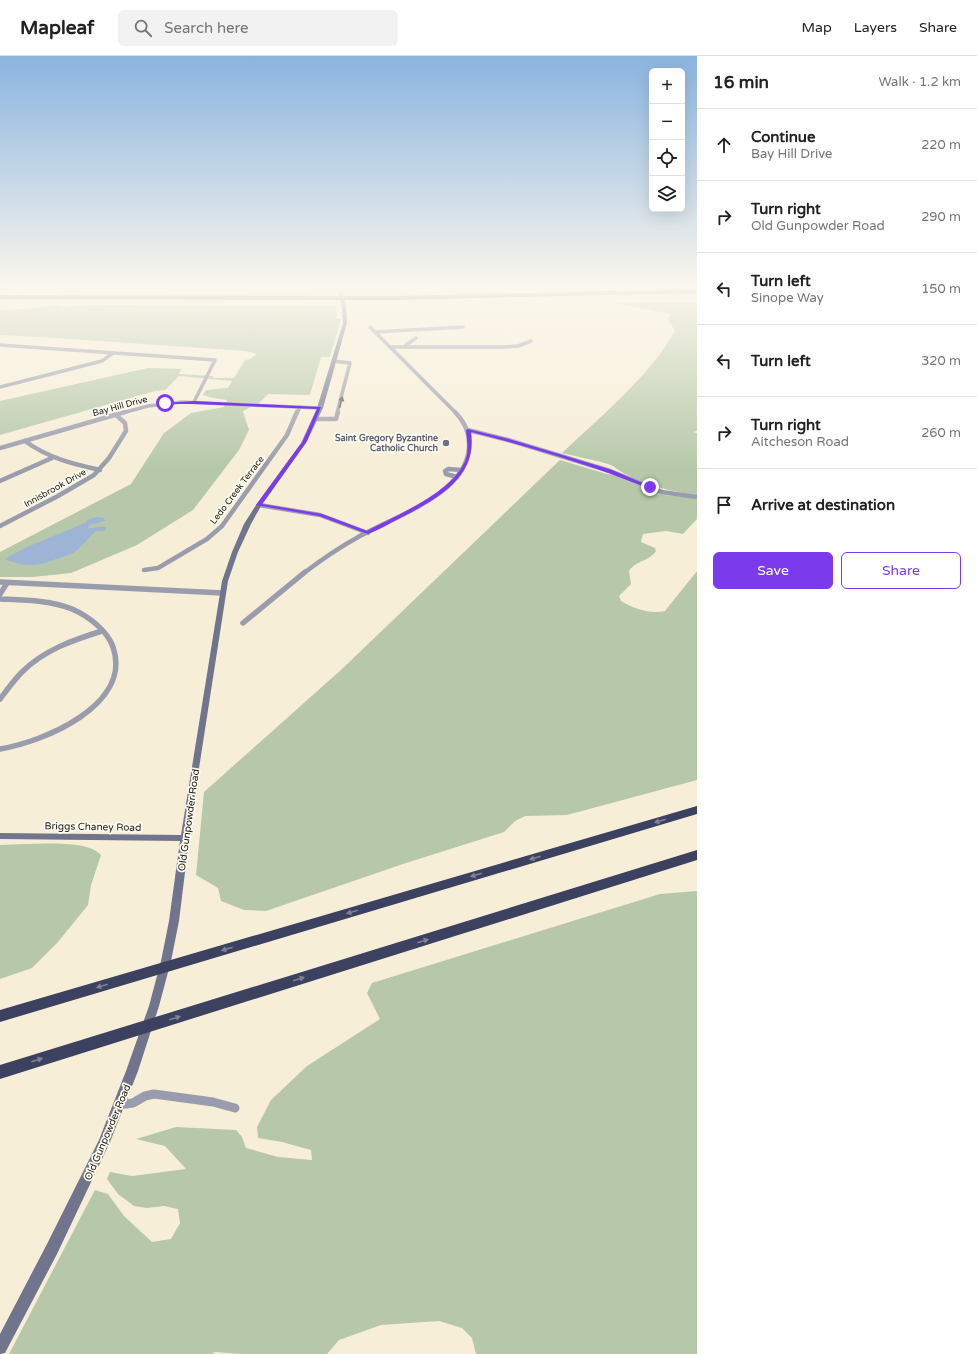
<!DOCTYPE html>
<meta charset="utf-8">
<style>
body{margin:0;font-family:"Varela Round",sans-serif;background:#f2f2f2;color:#202124}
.controls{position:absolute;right:12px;top:12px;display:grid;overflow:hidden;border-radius:6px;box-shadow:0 4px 16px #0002}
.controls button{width:36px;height:36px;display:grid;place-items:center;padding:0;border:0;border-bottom:1px solid #e0e0e0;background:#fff;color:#202124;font:20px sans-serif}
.stop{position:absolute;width:12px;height:12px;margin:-9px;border:3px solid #7c3aed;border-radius:50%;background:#fff}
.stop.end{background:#7c3aed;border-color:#fff;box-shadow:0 1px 4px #0008}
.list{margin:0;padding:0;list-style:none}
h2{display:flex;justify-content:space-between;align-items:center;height:52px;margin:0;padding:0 16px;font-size:17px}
h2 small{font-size:13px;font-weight:400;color:#757577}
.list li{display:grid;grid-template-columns:26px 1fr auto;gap:12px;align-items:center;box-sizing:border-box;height:72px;padding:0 16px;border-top:1px solid #e0e0e0}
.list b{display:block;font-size:15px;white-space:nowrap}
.list p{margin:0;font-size:13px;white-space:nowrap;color:#757577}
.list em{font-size:13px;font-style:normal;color:#757577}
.actions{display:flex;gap:8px;padding:12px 16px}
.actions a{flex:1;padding:9px 0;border:1px solid #7c3aed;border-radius:6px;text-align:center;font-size:14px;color:#7c3aed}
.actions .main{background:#7c3aed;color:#fff}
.icon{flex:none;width:22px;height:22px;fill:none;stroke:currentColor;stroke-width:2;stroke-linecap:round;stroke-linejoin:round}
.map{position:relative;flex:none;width:697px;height:1298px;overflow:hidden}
header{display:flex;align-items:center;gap:24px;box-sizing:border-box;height:56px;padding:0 20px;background:#fff;border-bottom:1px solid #e0e0e0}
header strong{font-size:19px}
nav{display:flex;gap:22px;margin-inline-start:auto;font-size:14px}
.search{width:280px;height:36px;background:#f2f2f2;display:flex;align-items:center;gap:10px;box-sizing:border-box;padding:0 14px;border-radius:6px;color:#757577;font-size:15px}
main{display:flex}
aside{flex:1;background:#fff}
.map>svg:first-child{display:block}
.green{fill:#b6c8a9}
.water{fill:#9db4d4}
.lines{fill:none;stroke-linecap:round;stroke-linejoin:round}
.street-far3{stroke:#999cac;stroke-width:3.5}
.street-far2{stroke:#999cac;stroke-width:4.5}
.street-far1{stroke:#999cac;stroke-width:5.5}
.street{stroke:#999cac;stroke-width:9}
.secondary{fill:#70748c;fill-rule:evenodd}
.highway{fill:#3c4160;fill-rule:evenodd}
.oneway{fill:#535356}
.oneway2{fill:#808293}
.route{fill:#7c3aed}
.worship-dot{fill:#6b7280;stroke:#fffcf2;stroke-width:1.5}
.labels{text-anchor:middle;stroke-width:3.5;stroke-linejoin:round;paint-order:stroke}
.far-street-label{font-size:9px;fill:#1a170f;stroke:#fffcf2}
.far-worship-label{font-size:9px;font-weight:bold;fill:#5b616d;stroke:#fffcf2;text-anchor:end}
.street-label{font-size:10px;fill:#1a170f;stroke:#fffcf2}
</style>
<header>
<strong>Mapleaf</strong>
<div class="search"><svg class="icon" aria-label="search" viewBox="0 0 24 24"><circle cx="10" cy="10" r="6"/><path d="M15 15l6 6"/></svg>Search here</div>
<nav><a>Map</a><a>Layers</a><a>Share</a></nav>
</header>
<main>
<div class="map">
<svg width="697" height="1298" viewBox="0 0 697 1298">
<rect width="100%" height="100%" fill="#f7eed7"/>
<g class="green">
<path d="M0 231H132L130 235H101L99 237 31 234 22 231 0 236Z"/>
<path d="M697 246V375L693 376 697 377V439C669 435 636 428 613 410 609 407 570 399 562 397 600 361 649 321 675 275L668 263 670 258 615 247Z"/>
<path d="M56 249 65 251 87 249 336 250 337 261 334 262 341 263 330 301H321L310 339 268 338 259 347 243 355 249 374 239 394 193 454 137 489 71 517 33 521H0V496L131 428 164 377 191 357 224 351 227 344 213 342 203 339 206 334 228 332 232 325 179 320 165 334 155 335 0 379V345L148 312 181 313 179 318 212 320 214 322H234L245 304 250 303 257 298 246 295 56 282 0 279V254L24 253Z"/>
<path d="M560 404 607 418 616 419 665 439 697 442V463L683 478 666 475 643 478 641 486 655 492 656 495C649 506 636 504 629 515L631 528 619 540 621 545C635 553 648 558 665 555L697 515V724L567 759 525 760 515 765 504 776 403 808 266 855 244 854 221 845 218 832 196 819 204 736 342 613Z"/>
<path d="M24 788C43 788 88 784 101 799L91 829 88 849 58 886 32 912 0 923V789Z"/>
<path d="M697 835V1298H476L472 1282 462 1272 439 1265 381 1269 339 1284 327 1298H242L215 1296 212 1298H9L95 1134 108 1138 124 1160 152 1186 171 1183 180 1167 178 1153 164 1150 147 1152 134 1150 118 1138 107 1123 110 1116 132 1120 186 1113 165 1090 136 1083 176 1071 236 1074 242 1081 246 1092 278 1101 312 1104 311 1094 282 1086 258 1082 257 1071 271 1044 307 1010 380 963 367 937 372 927 660 838Z"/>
</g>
<path class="water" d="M98 461 104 462 105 465 89 469 88 472C94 473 99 469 106 471L105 475H96C89 481 83 489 76 495 70 499 63 501 56 503 36 511 25 511 5 503L27 491 85 467 89 463Z"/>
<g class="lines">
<g class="street-far3">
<path d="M370 271 456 357"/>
<path d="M375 276 463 271"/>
<path d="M0 289 215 304 194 346"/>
<path d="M406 289 416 282"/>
<path d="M390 291H505L518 290 531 285"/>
<path d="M333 305 350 307 337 357"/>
<path d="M0 331 102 305 113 297"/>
<path d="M122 357 148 350 182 346 319 352"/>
<path d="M297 357 300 351"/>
</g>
<g class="street-far2">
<path d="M316 363H336L338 356"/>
<path d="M468 374 508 384 610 415 662 436 697 441"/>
<path d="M25 385C48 402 73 408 100 414"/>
<path d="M0 392 125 356"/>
<path d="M457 421 446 418 445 415 448 413 462 414"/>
<path d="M0 425 52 402"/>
<path d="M259 449 320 459 368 477"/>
<path d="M0 470 58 440 94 419 109 402 126 375 125 367 116 359"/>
<path d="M144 514 158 512 207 483 222 470 287 379 297 356"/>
<path d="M304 517C321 504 340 491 360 480 394 461 466 438 469 392 470 379 465 366 455 356"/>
</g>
<g class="street-far1">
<path d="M0 526 223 537"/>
<path d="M0 538 7 527"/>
<path d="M0 543C24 544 50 544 72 553 88 560 107 574 113 591 133 649 43 686 0 693"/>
<path d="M243 567 305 516"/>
<path d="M0 643C7 634 14 624 22 616 44 594 73 584 102 575"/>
</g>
<path class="street" d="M119 1049 133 1047 145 1040 154 1038 213 1046 235 1052"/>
<path class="secondary" d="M337 231H341L346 252 347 267 323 352 306 387 261 450 251 468 238 496 228 525 193 751 179 865 171 905 159 950 138 1015 110 1086 57 1198 5 1297 0 1298V1278L47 1188 99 1084 126 1015 149 950 161 905 169 865 180 785 0 783V777L181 779 222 525 232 496 244 468 256 449 301 387 317 352 343 267 342 252Z"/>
<g class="highway">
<path d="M697 233V237L393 244 0 243V239L393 240Z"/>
<path d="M697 750V758L0 966V954Z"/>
<path d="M697 794V804L0 1023V1009Z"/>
</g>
</g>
<defs><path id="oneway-solid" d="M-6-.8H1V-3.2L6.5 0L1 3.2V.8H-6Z"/></defs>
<use class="oneway" href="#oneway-solid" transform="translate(341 346) rotate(-76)"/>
<g class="oneway2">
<use href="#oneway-solid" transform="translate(660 765) rotate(164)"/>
<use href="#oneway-solid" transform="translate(535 802) rotate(164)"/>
<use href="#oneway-solid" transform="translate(476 819) rotate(164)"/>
<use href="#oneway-solid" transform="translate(352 856) rotate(164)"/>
<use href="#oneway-solid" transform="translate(423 885) rotate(-17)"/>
<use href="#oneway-solid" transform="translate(227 893) rotate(164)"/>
<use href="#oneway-solid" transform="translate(299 923) rotate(-17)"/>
<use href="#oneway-solid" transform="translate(102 930) rotate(164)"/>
<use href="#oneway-solid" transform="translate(175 962) rotate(-17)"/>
<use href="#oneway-solid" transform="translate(37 1004) rotate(-17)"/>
</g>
<linearGradient id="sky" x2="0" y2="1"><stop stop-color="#8ab4e0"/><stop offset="0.56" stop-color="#fbf7ed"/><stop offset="1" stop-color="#fbf7ed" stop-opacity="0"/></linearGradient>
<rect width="697" height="413" fill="url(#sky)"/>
<path class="route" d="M194 345 321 351 307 385 262 448 322 458 367 475C397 459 459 434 467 399 468 391 467 382 466 374L468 373 509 383 612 414 652 431 648 432C591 409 531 391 471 376 478 422 435 444 400 462 390 467 379 474 368 478L319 460 256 449 303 385 317 353 194 348H165L163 347Z"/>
<circle class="worship-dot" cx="446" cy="387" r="4"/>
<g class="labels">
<g class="far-street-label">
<text transform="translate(120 350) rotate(-15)" y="3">Bay Hill Drive</text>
<text transform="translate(55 432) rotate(-29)" y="3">Innisbrook Drive</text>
<text transform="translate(237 434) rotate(-53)" y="3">Ledo Creek Terrace</text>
</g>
<g class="far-worship-label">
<text x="438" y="385">Saint Gregory Byzantine<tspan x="438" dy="10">Catholic Church</tspan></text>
</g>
<g class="street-label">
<text transform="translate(188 764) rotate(-82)" y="4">Old Gunpowder Road</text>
<text transform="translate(93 770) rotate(1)" y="4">Briggs Chaney Road</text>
<text transform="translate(107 1076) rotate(-67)" y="4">Old Gunpowder Road</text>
</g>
</g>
</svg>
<div class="controls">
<button>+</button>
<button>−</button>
<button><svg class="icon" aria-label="locate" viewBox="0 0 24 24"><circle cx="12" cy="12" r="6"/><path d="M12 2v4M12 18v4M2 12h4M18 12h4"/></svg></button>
<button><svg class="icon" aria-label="layers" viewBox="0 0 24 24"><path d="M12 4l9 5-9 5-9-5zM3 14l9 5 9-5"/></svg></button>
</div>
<div class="stop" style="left:165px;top:347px"></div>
<div class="stop end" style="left:650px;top:431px"></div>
</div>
<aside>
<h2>16 min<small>Walk · 1.2 km</small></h2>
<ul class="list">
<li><svg class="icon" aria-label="ahead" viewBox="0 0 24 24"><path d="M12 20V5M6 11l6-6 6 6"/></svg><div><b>Continue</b><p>Bay Hill Drive</p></div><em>220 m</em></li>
<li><svg class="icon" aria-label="right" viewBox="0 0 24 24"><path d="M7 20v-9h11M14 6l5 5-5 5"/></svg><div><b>Turn right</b><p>Old Gunpowder Road</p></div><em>290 m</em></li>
<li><svg class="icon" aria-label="left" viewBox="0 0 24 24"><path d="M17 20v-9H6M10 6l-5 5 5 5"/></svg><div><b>Turn left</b><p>Sinope Way</p></div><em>150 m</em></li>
<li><svg class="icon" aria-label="left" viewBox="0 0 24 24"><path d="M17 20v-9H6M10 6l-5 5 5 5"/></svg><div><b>Turn left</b></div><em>320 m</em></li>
<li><svg class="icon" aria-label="right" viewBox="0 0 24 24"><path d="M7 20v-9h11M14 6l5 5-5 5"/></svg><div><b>Turn right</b><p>Aitcheson Road</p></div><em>260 m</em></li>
<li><svg class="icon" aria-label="arrive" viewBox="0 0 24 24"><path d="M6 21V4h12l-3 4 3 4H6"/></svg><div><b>Arrive at destination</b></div></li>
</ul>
<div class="actions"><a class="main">Save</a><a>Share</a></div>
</aside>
</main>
